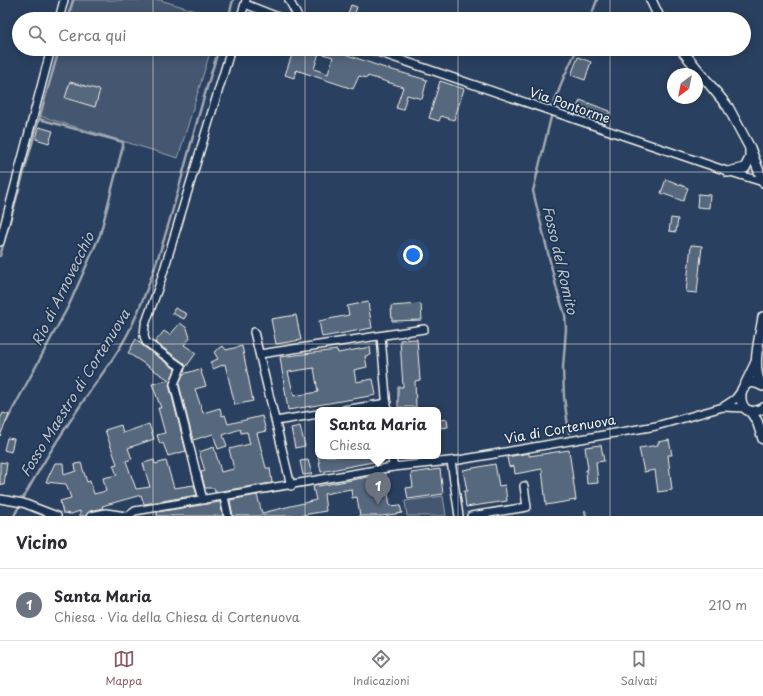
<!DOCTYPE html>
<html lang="it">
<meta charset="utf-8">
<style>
body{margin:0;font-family:"Playpen Sans",sans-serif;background:#f2f2f3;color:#2b2b33}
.compass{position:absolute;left:667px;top:68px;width:36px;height:36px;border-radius:50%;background:#fff;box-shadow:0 2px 10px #0003;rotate:212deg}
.you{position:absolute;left:413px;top:255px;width:14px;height:14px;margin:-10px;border:3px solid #fff;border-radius:50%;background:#1a73e8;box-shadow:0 0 0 6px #1a73e833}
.badge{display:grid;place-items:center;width:26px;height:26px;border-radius:50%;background:#8a5d65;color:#fff;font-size:13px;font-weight:700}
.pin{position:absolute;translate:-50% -33px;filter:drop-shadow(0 1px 2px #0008)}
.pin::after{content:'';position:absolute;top:21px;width:14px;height:12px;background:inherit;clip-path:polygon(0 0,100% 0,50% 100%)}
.popup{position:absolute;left:315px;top:407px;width:126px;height:52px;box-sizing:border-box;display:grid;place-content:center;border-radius:8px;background:#fff;filter:drop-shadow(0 1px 3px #0005);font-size:13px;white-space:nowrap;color:#7c7c81}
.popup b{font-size:15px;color:#2b2b33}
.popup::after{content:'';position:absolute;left:50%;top:100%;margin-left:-8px;border:8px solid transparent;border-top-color:#fff}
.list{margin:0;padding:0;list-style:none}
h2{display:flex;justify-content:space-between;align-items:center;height:52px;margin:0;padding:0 16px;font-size:17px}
h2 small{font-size:13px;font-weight:400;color:#7c7c81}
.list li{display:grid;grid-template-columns:26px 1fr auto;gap:12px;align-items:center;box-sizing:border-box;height:72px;padding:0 16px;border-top:1px solid #e1e1e2}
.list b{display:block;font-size:15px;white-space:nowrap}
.list p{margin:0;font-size:13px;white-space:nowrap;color:#7c7c81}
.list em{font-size:13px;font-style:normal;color:#7c7c81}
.icon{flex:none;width:22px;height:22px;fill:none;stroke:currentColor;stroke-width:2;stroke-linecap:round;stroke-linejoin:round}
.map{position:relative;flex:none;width:763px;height:516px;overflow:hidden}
.search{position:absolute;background:#fff;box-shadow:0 2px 10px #0003;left:12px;right:12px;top:12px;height:44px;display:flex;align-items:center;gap:10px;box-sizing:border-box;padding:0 14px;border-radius:22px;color:#7c7c81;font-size:15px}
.sheet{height:124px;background:#fff}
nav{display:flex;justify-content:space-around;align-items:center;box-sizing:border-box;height:56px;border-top:1px solid #e1e1e2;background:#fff;font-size:11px;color:#7c7c81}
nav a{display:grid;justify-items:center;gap:2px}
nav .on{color:#8a5d65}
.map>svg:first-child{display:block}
.green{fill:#445771;stroke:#9ca4ac}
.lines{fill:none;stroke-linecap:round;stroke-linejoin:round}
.stream{stroke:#a1a8b0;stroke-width:2.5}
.building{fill:#56677d;stroke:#f4f1e8;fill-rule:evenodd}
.street-casing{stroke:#f4f1e8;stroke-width:10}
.secondary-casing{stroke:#f4f1e8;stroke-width:12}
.street{stroke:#1d3557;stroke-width:7}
.secondary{stroke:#1d3557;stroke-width:9}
.grid{fill:none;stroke:#f4f1e8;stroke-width:1;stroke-opacity:0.55}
.labels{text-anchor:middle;stroke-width:3.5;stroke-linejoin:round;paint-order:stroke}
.street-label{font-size:13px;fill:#f4f1e8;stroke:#1d3557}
.water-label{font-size:14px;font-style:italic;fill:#bdc1c2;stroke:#1d3557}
</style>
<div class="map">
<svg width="763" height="516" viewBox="0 0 763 516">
<rect width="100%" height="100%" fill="#2a4060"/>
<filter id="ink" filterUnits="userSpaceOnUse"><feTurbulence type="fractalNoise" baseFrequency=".025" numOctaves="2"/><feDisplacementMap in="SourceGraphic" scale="8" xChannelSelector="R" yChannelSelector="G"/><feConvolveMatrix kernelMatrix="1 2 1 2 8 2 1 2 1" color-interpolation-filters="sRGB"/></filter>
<g filter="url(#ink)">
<g class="green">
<path d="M74 0H160L220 18 68 19Z"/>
<path d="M60 49H211L178 158 40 116Z"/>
<path d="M443 496 446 516H407L405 501Z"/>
</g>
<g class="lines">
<g class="stream">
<path d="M67 19 73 0"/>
<path d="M228 19 233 0"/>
<path d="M590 19 597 0"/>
<path d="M554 104 563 79 577 49"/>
<path d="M551 117 533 191 557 290 565 315 566 329 563 368 564 397 569 433"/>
<path d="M0 256 59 49"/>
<path d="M6 422 69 305 100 235 123 146V142L39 119"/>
<path d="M585 511 586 516"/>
<path d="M14 516C35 474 60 436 86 397 102 373 121 350 133 323 172 236 188 140 219 49"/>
</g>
</g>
<g class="building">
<path d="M351 5 357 7 353 19H346Z"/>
<path d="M294 49H339V52L382 67 427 80 422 99 407 95 403 110 396 108 403 87 368 76 367 78 359 76 353 89 296 70 294 78 285 75ZM319 53 333 57 328 74 314 69Z"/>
<path d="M578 57 591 62 585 80 571 75Z"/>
<path d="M440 81 464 89 454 120 441 116 439 121 429 118Z"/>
<path d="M70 82 100 90 95 107 65 98Z"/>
<path d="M580 100 610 111 605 124 575 113Z"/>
<path d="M39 127 53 131 49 143 36 139Z"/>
<path d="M666 179 688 188 683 201 661 193Z"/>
<path d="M698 194 710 195 709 208 697 207Z"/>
<path d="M671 218 678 219 676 232 669 231Z"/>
<path d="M691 245 702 246 697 293 686 292Z"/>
<path d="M368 302 372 328 322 337 319 321 349 315 347 306Z"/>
<path d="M421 304 422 320 392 321 391 306Z"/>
<path d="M175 308 187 314 184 319 172 313Z"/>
<path d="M296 315 301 340 276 344 271 319Z"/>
<path d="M180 323 187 328 190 338 184 345 196 353 186 367 184 363 155 342 164 331 170 335Z"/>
<path d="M136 339 143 346 175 369 169 385 186 451 168 456 163 443 160 444 157 435 165 433 158 408H161L152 384 169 380 128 353Z"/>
<path d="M417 339 420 380 415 381 416 407H398V387H403L400 340Z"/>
<path d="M223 346 226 350 242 346 253 401 235 405 225 364 213 369 210 362 218 359 214 352Z"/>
<path d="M370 347 371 355 365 356 367 367 354 370 356 382 373 379 376 395 288 410 280 357 337 350 338 353ZM314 368 318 392 294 396 288 372Z"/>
<path d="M200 369 206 386 195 389 203 413 220 408 222 416 225 415 228 424 262 416 266 431 257 433 266 468H270L272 483 215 492 214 488H205L201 472 205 471 199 452 214 447 221 472 234 469 229 449 250 444 247 432 241 433 240 429 223 435 227 446 218 449 213 434 193 440 179 384 183 374Z"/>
<path d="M3 413 9 415 0 436V419Z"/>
<path d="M447 419 448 427 441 428 440 420Z"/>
<path d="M149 424 154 439 128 448 132 459 126 461 136 489 150 487 143 463 154 460 155 464 166 461 174 488 194 485 197 495 144 504 141 495 102 506 103 508 90 511 86 516H80V511L71 514 63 513 60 501 71 498 66 484 46 482 55 463H63L64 475 76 471 75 464 81 463 87 482 90 481 94 494 106 491 103 478 117 475 113 465 117 464 105 430 121 425 123 433Z"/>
<path d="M300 426 305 446 295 448 291 428Z"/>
<path d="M7 438 14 439 11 452 4 450Z"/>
<path d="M669 440 672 455H668L672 490 658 492 655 470 644 472 639 448 658 445V442Z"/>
<path d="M601 445 604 461 596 462 598 483 587 484 586 470 588 469 585 447Z"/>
<path d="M569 450 576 500 546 505 542 469 515 474 514 466 509 467 507 457 529 453V456Z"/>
<path d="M318 456H383V460L321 472Z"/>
<path d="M308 460 312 474 303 475 300 461Z"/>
<path d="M0 462 7 463 4 485 0 484Z"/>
<path d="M495 464 499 486 505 485 507 501 466 507 464 491H467L463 470Z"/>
<path d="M440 469 443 494 408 499 406 488 413 487 411 473Z"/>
<path d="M385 474 390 506 400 505 402 513 382 516H360L357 497 352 498 351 489 324 494 326 511 297 516H233L230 500 257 495 262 513 316 500 313 487Z"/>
<path d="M220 502 223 516H157V512Z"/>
</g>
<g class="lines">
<g class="street-casing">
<g id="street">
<path d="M246 0 245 4 283 19"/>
<path d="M289 0 299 19"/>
<path d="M59 19 64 0"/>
<path d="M240 19 245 4"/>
<path d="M369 49 724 170 763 182"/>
<path d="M0 242 51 49"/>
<path d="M254 332 291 486"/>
<path d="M381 336 387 410"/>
<path d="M260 354 424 329"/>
<path d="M723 407 745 408"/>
<path d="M344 410 387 403"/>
<path d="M276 421 318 414"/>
<path d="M392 456 393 467"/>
<path d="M451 461 459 516"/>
<path d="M224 497 228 516"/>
<path d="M0 499 23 503 57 516"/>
<path d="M203 500 174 384 181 367 146 342 144 336 145 325 160 283 231 49"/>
<path d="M91 516 106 513 126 516"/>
<path d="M128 516 135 511 393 467 459 460 656 426 723 407 735 399 741 391"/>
<path d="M471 516 527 507 524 486"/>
</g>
</g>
<g class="secondary-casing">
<g id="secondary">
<path d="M651 0 660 19"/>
<path d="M681 49 728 107 750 148 763 182"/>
<path d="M728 172 745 168 750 158V149"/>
<path d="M761 385C751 365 760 338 763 317"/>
<path d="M763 386C733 368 734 426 763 408"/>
<path d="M744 387 756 362"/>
<path d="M750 411 757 421 763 439"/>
</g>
</g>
<use href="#street" class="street"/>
<use href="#secondary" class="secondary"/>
</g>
</g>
<path class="grid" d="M153 0V19M305 0V19M458 0V19M610 0V19M153 49V516M305 49V516M458 49V516M610 49V516M0 172H763M0 344H763"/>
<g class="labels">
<g class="street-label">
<text transform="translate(570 105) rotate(19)" y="5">Via Pontorme</text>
<text transform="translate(560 429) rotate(-10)" y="5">Via di Cortenuova</text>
</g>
<g class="water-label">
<text transform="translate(560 260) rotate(77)" y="5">Fosso del Romito</text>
<text transform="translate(63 289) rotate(-64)" y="5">Rio di Arnovecchio</text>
<text transform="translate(75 393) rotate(-58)" y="5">Fosso Maestro di Cortenuova</text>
</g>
</g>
</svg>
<svg class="compass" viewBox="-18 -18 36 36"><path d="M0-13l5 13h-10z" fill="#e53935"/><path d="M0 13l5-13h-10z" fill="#7c7c81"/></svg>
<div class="you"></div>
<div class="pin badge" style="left:378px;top:505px;background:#6b7280">1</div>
<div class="popup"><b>Santa Maria</b>Chiesa</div>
<div class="search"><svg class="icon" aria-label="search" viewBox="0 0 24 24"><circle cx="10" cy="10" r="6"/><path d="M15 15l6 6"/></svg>Cerca qui</div>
</div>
<section class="sheet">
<h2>Vicino<small></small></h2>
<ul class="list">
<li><span class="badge" style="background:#6b7280">1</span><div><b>Santa Maria</b><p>Chiesa · Via della Chiesa di Cortenuova</p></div><em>210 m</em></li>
</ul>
</section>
<nav>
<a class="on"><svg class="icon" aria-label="map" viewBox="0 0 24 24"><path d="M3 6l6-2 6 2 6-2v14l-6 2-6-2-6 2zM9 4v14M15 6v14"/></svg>Mappa</a>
<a><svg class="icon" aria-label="directions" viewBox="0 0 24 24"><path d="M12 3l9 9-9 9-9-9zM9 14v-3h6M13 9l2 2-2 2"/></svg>Indicazioni</a>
<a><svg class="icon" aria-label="saved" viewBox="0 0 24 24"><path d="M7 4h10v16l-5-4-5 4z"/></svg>Salvati</a>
</nav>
